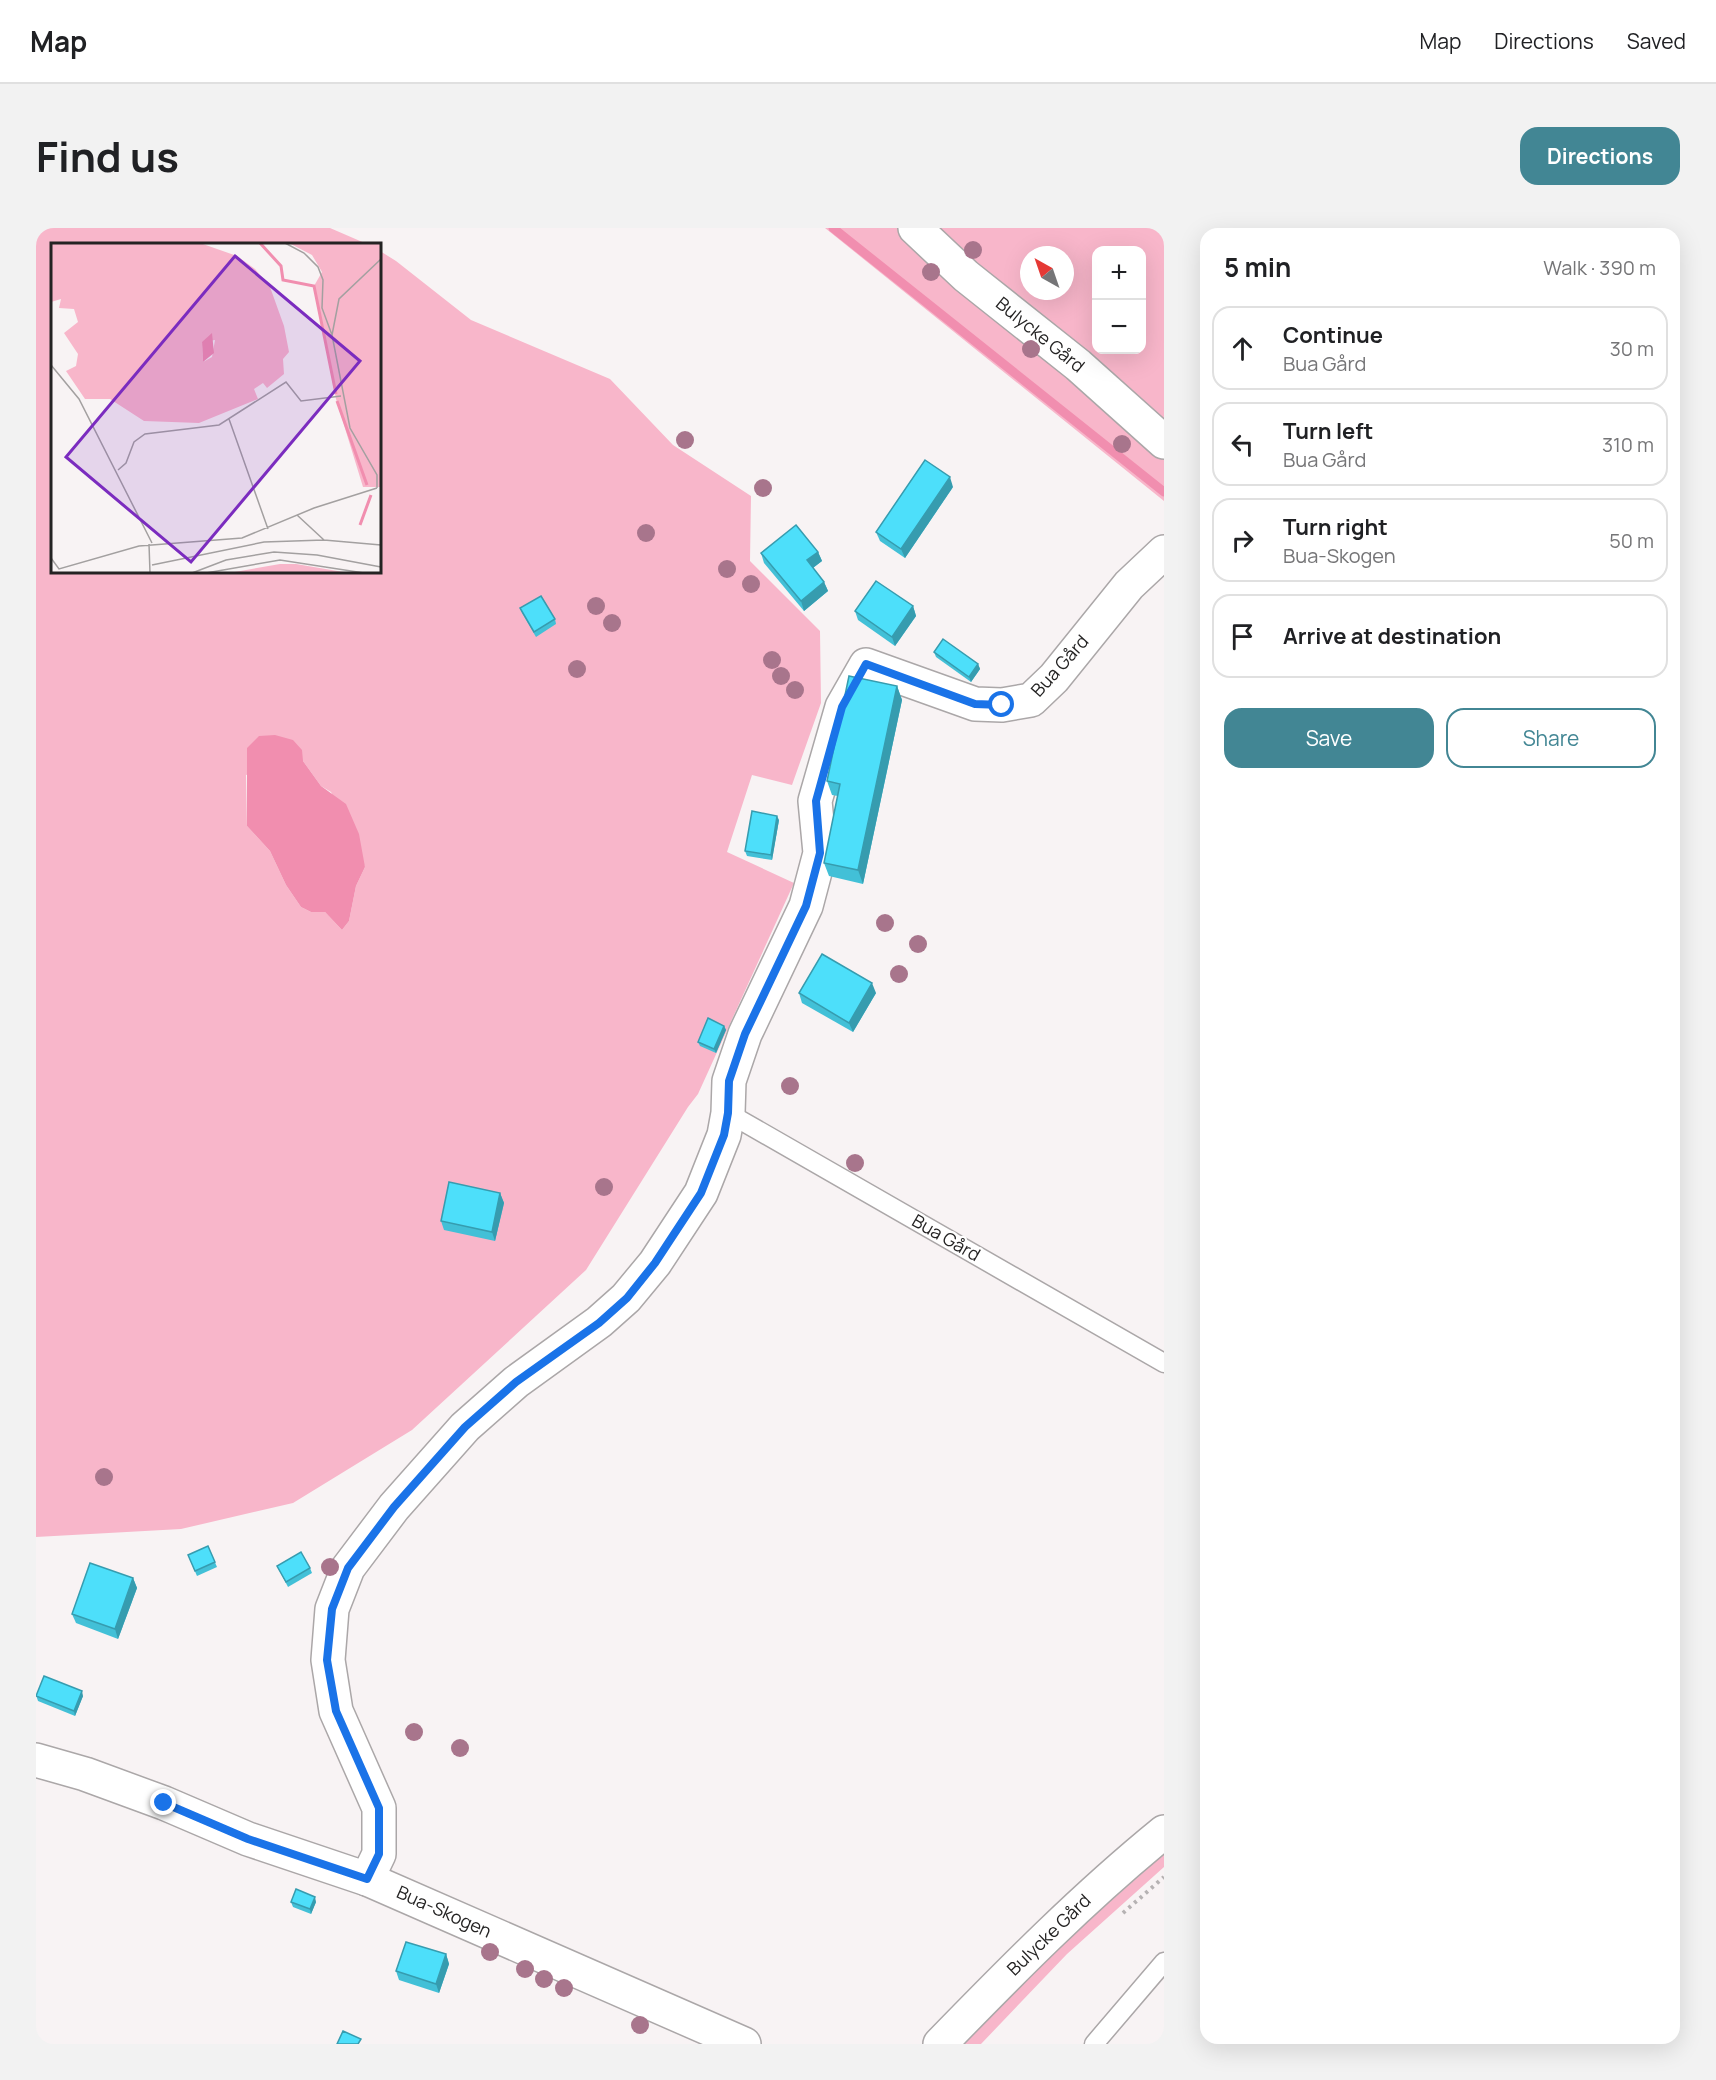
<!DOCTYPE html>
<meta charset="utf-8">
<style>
body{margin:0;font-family:Manrope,sans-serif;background:#f2f2f2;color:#202124}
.controls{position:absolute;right:18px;top:18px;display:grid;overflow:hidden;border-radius:12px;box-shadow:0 6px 24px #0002}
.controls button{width:54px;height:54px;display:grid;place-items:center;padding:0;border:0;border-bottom:2px solid #e0e0e0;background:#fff;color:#202124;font:30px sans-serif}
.compass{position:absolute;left:984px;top:18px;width:54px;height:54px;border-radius:50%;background:#fff;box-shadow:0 6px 24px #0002;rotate:320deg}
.stop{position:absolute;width:18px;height:18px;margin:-14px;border:4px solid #1a73e8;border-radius:50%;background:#fff}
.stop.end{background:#1a73e8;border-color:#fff;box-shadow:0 2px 6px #0008}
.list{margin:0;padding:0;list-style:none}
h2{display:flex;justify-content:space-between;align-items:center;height:78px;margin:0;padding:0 24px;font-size:26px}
h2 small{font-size:20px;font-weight:400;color:#757577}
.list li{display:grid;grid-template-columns:39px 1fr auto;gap:18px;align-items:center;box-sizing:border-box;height:84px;margin:0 12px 12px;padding:0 12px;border:2px solid #e0e0e0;border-radius:18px}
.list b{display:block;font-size:22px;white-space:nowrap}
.list p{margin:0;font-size:20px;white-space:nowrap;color:#757577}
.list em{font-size:20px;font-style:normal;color:#757577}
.actions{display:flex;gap:12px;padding:18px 24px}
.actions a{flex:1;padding:14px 0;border:2px solid #428694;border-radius:18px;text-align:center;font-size:21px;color:#428694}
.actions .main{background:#428694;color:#fff}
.icon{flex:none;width:33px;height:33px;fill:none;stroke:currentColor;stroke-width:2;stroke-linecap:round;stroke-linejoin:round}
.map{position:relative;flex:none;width:1128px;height:1816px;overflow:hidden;border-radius:18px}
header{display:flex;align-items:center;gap:36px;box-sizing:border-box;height:84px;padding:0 30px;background:#fff;border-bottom:2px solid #e0e0e0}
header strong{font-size:28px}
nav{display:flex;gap:33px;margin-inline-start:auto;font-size:21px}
.intro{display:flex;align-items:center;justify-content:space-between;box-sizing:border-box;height:144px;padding:0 36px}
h1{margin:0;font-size:42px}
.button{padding:15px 27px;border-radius:18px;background:#428694;color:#fff;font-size:21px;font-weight:700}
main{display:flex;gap:36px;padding:0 36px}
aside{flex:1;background:#fff;border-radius:18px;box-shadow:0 6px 24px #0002}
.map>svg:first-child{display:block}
.green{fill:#f8b6ca;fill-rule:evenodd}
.water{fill:#f18eaf}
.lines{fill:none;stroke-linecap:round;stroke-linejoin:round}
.stream{stroke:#f18eaf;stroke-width:9}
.service-casing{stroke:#aba7a8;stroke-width:21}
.minor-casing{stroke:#aba7a8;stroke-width:36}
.path{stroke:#b6b2b3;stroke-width:4;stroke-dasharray:3 4.5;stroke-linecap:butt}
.service{stroke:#fff;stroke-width:18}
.minor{stroke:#fff;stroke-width:33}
.tree{fill:#a8758c}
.wall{fill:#42c0d7}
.shaded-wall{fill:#369caf}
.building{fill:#4ddffa;stroke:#369caf;stroke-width:1.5}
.route{stroke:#1a73e8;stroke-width:8}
.labels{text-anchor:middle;stroke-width:4.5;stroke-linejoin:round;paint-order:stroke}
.street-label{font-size:18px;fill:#242323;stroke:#fff}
.inset-river{fill:none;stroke:#f18eaf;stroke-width:3}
.inset-road{fill:none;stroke:#a3a0a0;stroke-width:1.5}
.view{fill:#7b2cbf;fill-opacity:0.15;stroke:#7b2cbf;stroke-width:3}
.inset-edge{fill:none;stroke:#242323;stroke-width:3}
</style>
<header>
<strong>Map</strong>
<nav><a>Map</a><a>Directions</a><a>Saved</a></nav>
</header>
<div class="intro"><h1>Find us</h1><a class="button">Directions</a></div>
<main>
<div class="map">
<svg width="1128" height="1816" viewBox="0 0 1128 1816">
<rect width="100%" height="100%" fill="#f8f3f4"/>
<g class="green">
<path d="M0 0H294L331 16H16V344H344V23L360 33 435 92 574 151 637 217 715 268 714 333 784 403 785 475 756 557 716 547 691 624 758 655 662 866 652 879 550 1042 376 1202 257 1275 145 1301 0 1309ZM267 533 285 558 295 564 329 639 320 658 313 693 306 702 289 684H275L265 679 250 657 234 623 211 598 210 547Z"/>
<path d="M789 0H1128V273ZM1060 22H1106V122H1060ZM993 27H1029V63H993Z"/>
<path d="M1128 1626V1639L1031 1726 945 1816H927L1043 1701Z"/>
</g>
<path class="water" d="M239 507 257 512 266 522 267 533 285 558 310 576 323 606 329 639 320 658 313 693 306 702 289 684H275L265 679 250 657 234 623 211 598V520L223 508Z"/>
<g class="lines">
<path class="stream" d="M797 0 1128 264"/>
<g class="service-casing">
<g id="service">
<path d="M692 885 1128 1135"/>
<path d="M1058 1816 1128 1734"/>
</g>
</g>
<g class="minor-casing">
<g id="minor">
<path d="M879 0 930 48 1042 137 1128 214"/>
<path d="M0 1532 49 1546 128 1575 212 1611 331 1651 708 1816"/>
<path d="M331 1651 343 1626V1580L300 1483 292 1432 296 1381 312 1340 358 1279 429 1199 480 1154 563 1094 590 1070 619 1035 665 965 688 907 692 885 693 853 709 806 770 678 784 625 779 573 806 479 830 437 939 476 966 477 995 472 1018 450 1093 357 1128 324"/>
<path d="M904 1816C976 1742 1048 1669 1128 1604"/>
</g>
</g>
<path class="path" d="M1087 1685 1128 1649"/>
<use href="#service" class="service"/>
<use href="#minor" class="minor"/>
</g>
<g class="tree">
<circle cx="937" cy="22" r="9"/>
<circle cx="895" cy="44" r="9"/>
<circle cx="995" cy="121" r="9"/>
<circle cx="649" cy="212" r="9"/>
<circle cx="1086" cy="216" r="9"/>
<circle cx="727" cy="260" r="9"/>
<circle cx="610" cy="305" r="9"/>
<circle cx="691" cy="341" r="9"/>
<circle cx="715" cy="356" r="9"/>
<circle cx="560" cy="378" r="9"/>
<circle cx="576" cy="395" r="9"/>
<circle cx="736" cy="432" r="9"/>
<circle cx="541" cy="441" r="9"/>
<circle cx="745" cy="448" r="9"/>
<circle cx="759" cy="462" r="9"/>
<circle cx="849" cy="695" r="9"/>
<circle cx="882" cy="716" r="9"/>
<circle cx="863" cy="746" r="9"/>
<circle cx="754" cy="858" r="9"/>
<circle cx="819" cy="935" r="9"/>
<circle cx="568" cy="959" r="9"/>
<circle cx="68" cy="1249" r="9"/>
<circle cx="294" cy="1339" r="9"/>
<circle cx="378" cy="1504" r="9"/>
<circle cx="424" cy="1520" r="9"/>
<circle cx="454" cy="1724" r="9"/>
<circle cx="489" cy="1741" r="9"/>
<circle cx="508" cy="1751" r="9"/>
<circle cx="528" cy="1760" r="9"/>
<circle cx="604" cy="1797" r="9"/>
</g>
<g class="wall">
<path d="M917 259 869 330 844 313 840 304Z"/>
<path d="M782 324 786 333 777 340 788 354 792 363 768 383 728 335 725 325Z"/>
<path d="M877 378 880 388 859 418 822 392 819 383Z"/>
<path d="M484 380 519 391 520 396 500 409 486 385Z"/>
<path d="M898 424 942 436 944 441 935 454 900 429Z"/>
<path d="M861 458 866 472 827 656 793 648 788 635 802 568 796 567 791 553Z"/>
<path d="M743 592 736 632 711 628 709 623Z"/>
<path d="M763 765H840L817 804 766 775Z"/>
<path d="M688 798 690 802 680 825 664 818 662 814Z"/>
<path d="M464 965 468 975 459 1013 408 1002 405 993Z"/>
<path d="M172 1318 181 1339 161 1348 152 1327Z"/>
<path d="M241 1338 274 1340 276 1345 252 1359Z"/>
<path d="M97 1350 101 1360 82 1411 40 1395 36 1386Z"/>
<path d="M0 1467 47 1468 39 1488 2 1473Z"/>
<path d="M255 1674H280L275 1686 257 1679Z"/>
<path d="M410 1726 413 1736 403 1765 363 1752 360 1743Z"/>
</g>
<g class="shaded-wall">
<path d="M914 249 917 259 869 330 865 321Z"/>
<path d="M782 324 786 333 774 342 771 332Z"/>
<path d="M788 354 792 363 768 383 765 373Z"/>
<path d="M877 378 880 388 859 418 856 409Z"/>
<path d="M942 436 944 441 935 454 933 449Z"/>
<path d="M861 458 866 472 827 656 822 642Z"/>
<path d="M741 588 743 592 736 632 735 627Z"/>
<path d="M836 755 840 765 817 804 813 795Z"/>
<path d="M688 798 690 802 680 825 678 821Z"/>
<path d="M464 965 468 975 459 1013 456 1004Z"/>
<path d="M97 1350 101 1360 82 1411 79 1401Z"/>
<path d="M46 1463 47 1468 39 1488 38 1483Z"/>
<path d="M279 1669 280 1674 275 1686 274 1681Z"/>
<path d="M410 1726 413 1736 403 1765 400 1756Z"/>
</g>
<g class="building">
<path d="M889 232 914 249 865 321 840 304Z"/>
<path d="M760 297 782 324 771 332 788 354 765 373 725 325Z"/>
<path d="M840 353 877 378 856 409 819 383Z"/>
<path d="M505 368 519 391 498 404 484 380Z"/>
<path d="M907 411 942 436 933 449 898 424Z"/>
<path d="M813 448 861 458 822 642 788 635 804 556 791 553Z"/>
<path d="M716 583 741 588 735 627 709 623Z"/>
<path d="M786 726 836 755 813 795 763 765Z"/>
<path d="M672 790 688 798 678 821 662 814Z"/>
<path d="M413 954 464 965 456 1004 405 993Z"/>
<path d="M172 1318 179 1334 159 1343 152 1327Z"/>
<path d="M265 1324 274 1340 250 1354 241 1338Z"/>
<path d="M54 1335 97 1350 79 1401 36 1386Z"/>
<path d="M8 1448 46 1463 38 1483 0 1468Z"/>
<path d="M260 1661 279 1669 274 1681 255 1674Z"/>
<path d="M370 1714 410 1726 400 1756 360 1743Z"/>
<path d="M307 1803 325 1811 322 1816H301Z"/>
</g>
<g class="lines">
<path class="route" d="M128 1575 212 1611 331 1651 343 1626V1580L300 1483 291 1432 296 1381 312 1340 358 1279 429 1199 480 1154 563 1095 591 1070 619 1035 665 965 688 907 692 885 693 853 709 806 770 678 784 625 780 573 806 479 830 436 939 476 966 477"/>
</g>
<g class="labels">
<g class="street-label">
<text transform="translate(1004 107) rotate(39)" y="6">Bulycke Gård</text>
<text transform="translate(1024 438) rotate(-48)" y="6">Bua Gård</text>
<text transform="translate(910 1010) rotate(30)" y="6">Bua Gård</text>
<text transform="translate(408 1684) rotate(24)" y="6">Bua-Skogen</text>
<text transform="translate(1013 1707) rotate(-44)" y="6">Bulycke Gård</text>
</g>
</g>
<g transform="translate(15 15)">
<rect width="330" height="330" fill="#f8f3f4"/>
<path d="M0 0H149L186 13 204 26 219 44 233 83 238 109 232 116 233 131 216 145 212 140 203 146 207 156 148 180 93 178 59 156H34L15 128 25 123 27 111 13 90 27 79 23 66 8 65 10 56 0 59ZM164 97 161 114 152 119 151 99ZM238 0H330V244H312L285 156 263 43 271 29 261 12ZM229 321H245L298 330H178Z" fill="#f8b6ca" fill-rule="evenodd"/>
<path d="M161 90 163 110 152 119 151 99Z" fill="#f18eaf"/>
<path class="inset-river" d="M209 0 230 23 232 37 263 43 285 151M286 158 316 242M309 282 320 252"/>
<path class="inset-road" d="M234 0 253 10 267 24 272 37 271 65 281 92M0 122 28 156 101 300M178 176 217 286M67 227 75 220 83 199 94 191 168 182 235 139 250 158 290 153M326 245V232L299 185 281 92 288 56 330 16M246 272 273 297M98 301 99 330M0 315 8 326 88 303 191 295 263 265 326 245M101 322 213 299 273 297 330 302M141 330 175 317 223 309 266 312 330 324M155 330 229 317 313 330"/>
<path class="view" d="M184 13 309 118 140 319 15 214Z"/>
<rect width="330" height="330" class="inset-edge"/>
</g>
</svg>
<div class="controls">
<button>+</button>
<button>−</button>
</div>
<svg class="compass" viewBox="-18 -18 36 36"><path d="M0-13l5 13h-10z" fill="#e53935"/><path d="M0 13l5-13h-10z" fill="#757577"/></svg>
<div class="stop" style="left:966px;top:477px"></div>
<div class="stop end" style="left:128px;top:1575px"></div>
</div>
<aside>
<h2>5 min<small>Walk · 390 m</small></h2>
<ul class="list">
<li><svg class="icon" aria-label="ahead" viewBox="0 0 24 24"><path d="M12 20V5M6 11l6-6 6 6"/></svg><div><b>Continue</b><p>Bua Gård</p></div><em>30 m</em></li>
<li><svg class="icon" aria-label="left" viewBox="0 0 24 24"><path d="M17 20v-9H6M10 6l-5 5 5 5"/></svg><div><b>Turn left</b><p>Bua Gård</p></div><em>310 m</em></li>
<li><svg class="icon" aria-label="right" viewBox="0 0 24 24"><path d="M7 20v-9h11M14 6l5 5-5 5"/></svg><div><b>Turn right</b><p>Bua-Skogen</p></div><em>50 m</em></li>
<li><svg class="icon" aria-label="arrive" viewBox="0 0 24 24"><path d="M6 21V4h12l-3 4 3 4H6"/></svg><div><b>Arrive at destination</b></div></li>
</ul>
<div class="actions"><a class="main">Save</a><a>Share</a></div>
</aside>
</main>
